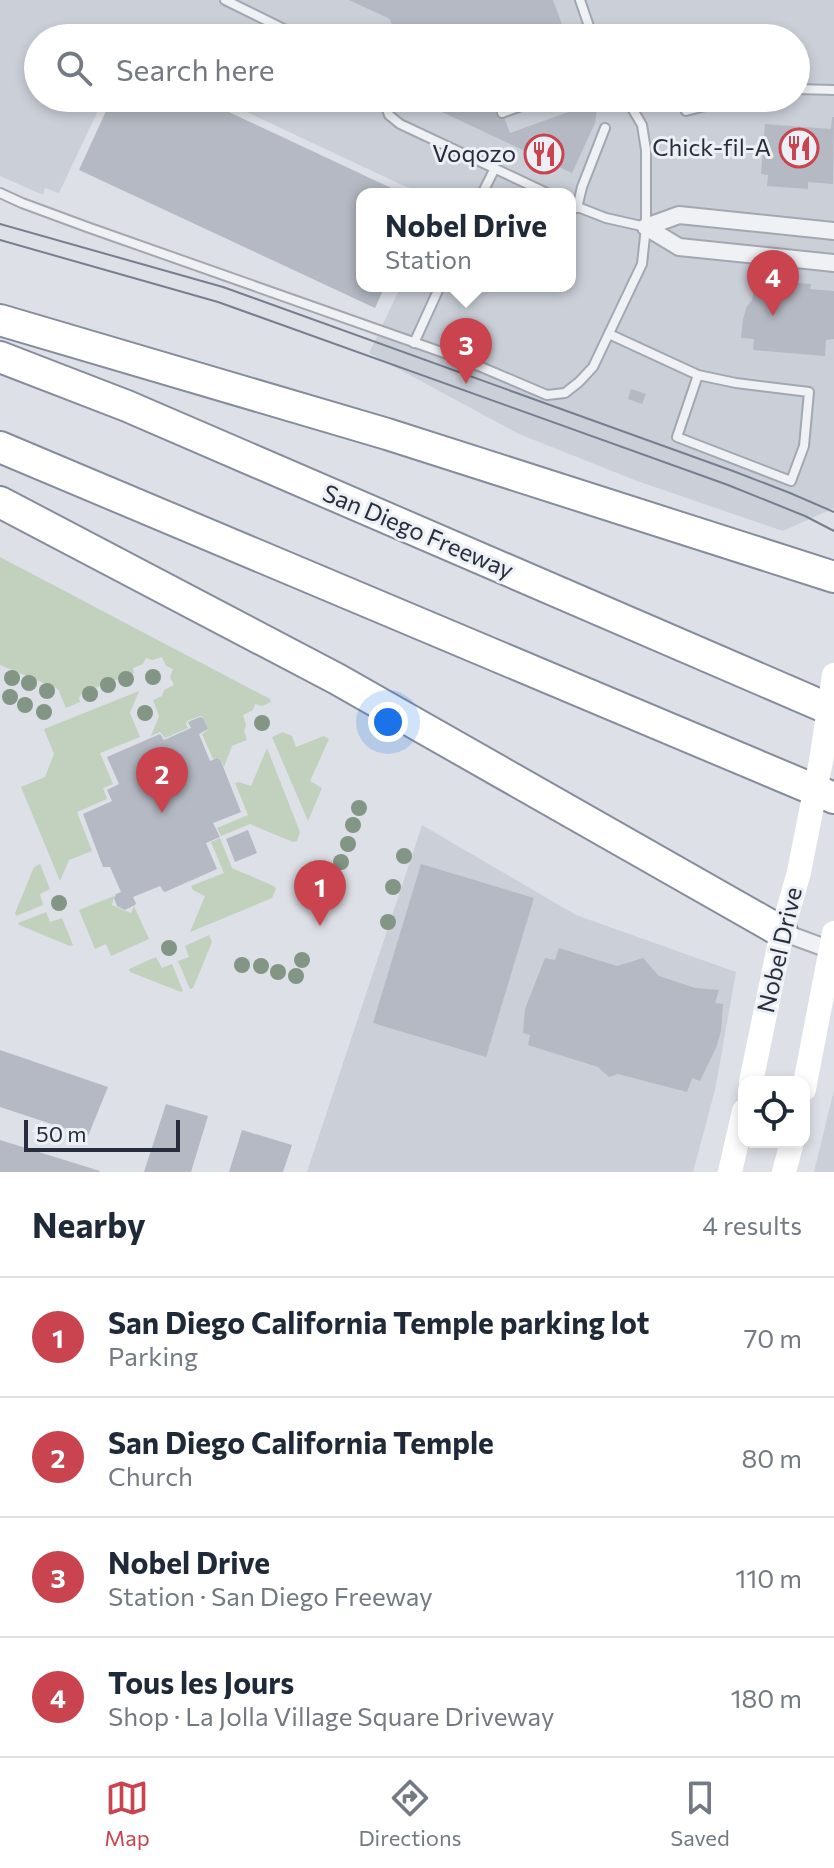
<!DOCTYPE html>
<meta charset="utf-8">
<style>
body{margin:0;font-family:Commissioner,sans-serif;background:#f2f2f3;color:#1f2937}
.controls{position:absolute;right:24px;bottom:24px;display:grid;overflow:hidden;border-radius:16px;box-shadow:0 4px 12px #0003}
.controls button{width:72px;height:72px;display:grid;place-items:center;padding:0;border:0;border-bottom:2px solid #e0e1e3;background:#fff;color:#1f2937;font:40px sans-serif}
.scale{position:absolute;left:24px;bottom:20px;width:156px;box-sizing:border-box;padding-left:8px;border:4px solid #272d3c;border-top:0;font-size:22px;line-height:28px;white-space:nowrap;color:#272d3c;-webkit-text-stroke:6px #eceff4;paint-order:stroke}
.you{position:absolute;left:388px;top:722px;width:28px;height:28px;margin:-20px;border:6px solid #fff;border-radius:50%;background:#1a73e8;box-shadow:0 0 0 12px #1a73e833}
.badge{display:grid;place-items:center;width:52px;height:52px;border-radius:50%;background:#c9444f;color:#fff;font-size:26px;font-weight:700}
.pin{position:absolute;translate:-50% -66px;filter:drop-shadow(0 2px 4px #0008)}
.pin::after{content:'';position:absolute;top:42px;width:28px;height:24px;background:inherit;clip-path:polygon(0 0,100% 0,50% 100%)}
.popup{position:absolute;left:356px;top:188px;width:220px;height:104px;box-sizing:border-box;display:grid;place-content:center;border-radius:16px;background:#fff;filter:drop-shadow(0 2px 6px #0005);font-size:26px;white-space:nowrap;color:#747a83}
.popup b{font-size:30px;color:#1f2937}
.popup::after{content:'';position:absolute;left:50%;top:100%;margin-left:-16px;border:16px solid transparent;border-top-color:#fff}
.list{margin:0;padding:0;list-style:none}
h2{display:flex;justify-content:space-between;align-items:center;height:104px;margin:0;padding:0 32px;font-size:34px}
h2 small{font-size:26px;font-weight:400;color:#747a83}
.list li{display:grid;grid-template-columns:52px 1fr auto;gap:24px;align-items:center;box-sizing:border-box;height:120px;padding:0 32px;border-top:2px solid #e0e1e3}
.list b{display:block;font-size:30px;white-space:nowrap}
.list p{margin:0;font-size:26px;white-space:nowrap;color:#747a83}
.list em{font-size:26px;font-style:normal;color:#747a83}
.icon{flex:none;width:44px;height:44px;fill:none;stroke:currentColor;stroke-width:2;stroke-linecap:round;stroke-linejoin:round}
.map{position:relative;flex:none;width:834px;height:1172px;overflow:hidden}
.search{position:absolute;background:#fff;box-shadow:0 4px 12px #0003;left:24px;right:24px;top:24px;height:88px;display:flex;align-items:center;gap:20px;box-sizing:border-box;padding:0 28px;border-radius:44px;color:#747a83;font-size:30px}
.sheet{height:584px;background:#fff}
nav{display:flex;justify-content:space-around;align-items:center;box-sizing:border-box;height:112px;border-top:2px solid #e0e1e3;background:#fff;font-size:22px;color:#747a83}
nav a{display:grid;justify-items:center;gap:4px}
nav .on{color:#c9444f}
.map>svg:first-child{display:block}
.built{fill:#cbcfd8}
.green{fill:#c2d0be}
.building{fill:#b4b9c3}
.lines{fill:none;stroke-linecap:round;stroke-linejoin:round}
.service-casing{stroke:#a3a7b0;stroke-width:12}
.minor-casing{stroke:#a3a7b0;stroke-width:20}
.motorway-casing{stroke:#858c9c;stroke-width:34}
.service{stroke:#eff1f5;stroke-width:8}
.minor{stroke:#eff1f5;stroke-width:16}
.secondary{stroke:#fff;stroke-width:24}
.motorway{stroke:#fff;stroke-width:30}
.tram{stroke:#777e8f;stroke-width:2}
.secondary-bridge{stroke:#fff;stroke-width:24}
.tree{fill:#839585}
.labels{text-anchor:middle;stroke-width:6;stroke-linejoin:round;paint-order:stroke}
.poi-label{font-size:24px;fill:#272d3c;stroke:#eceff4;text-anchor:end}
.street-label{font-size:24px;fill:#272d3c;stroke:#eceff4}
</style>
<div class="map">
<svg width="834" height="1172" viewBox="0 0 834 1172">
<rect width="100%" height="100%" fill="#dde0e6"/>
<g class="built">
<path d="M0 0H834V508L783 531 637 481 519 434 369 353 401 286H570V194H429L402 185 217 98H796V38H38V98H104L59 193 45 188 43 195 0 176Z"/>
<path d="M422 825 576 915 736 972 715 1090 693 1172H307Z"/>
<path d="M834 1090V1172H814Z"/>
</g>
<g class="green">
<path d="M0 557 270 699 271 702 262 706 255 704 253 710 243 715 246 725 244 731 247 740 232 746 224 767 220 758 213 759 202 734 208 730 203 717 200 716 187 721 186 724 188 728 165 738 160 732 151 736 159 716 153 700 162 696 164 690 174 685 170 677 173 669 166 666 162 657 152 660 146 658 143 664 133 668 134 673 82 693 79 698 80 702 66 708 58 689 0 665Z"/>
<path d="M139 691 130 713 140 737 100 753 113 784 103 788 107 799 77 812 92 851 69 860 60 881 21 787 45 777 54 754 44 729Z"/>
<path d="M283 732 292 736 296 747 324 736 329 739 310 781 322 788 308 821 272 737Z"/>
<path d="M267 748 300 832 297 841 293 842 250 824 221 836 217 828 248 815 235 783 239 782 251 786Z"/>
<path d="M220 838 232 868 274 886 276 889 272 898 190 932 205 896 193 890 191 886 224 873 211 842Z"/>
<path d="M40 864 50 889 40 894 43 905 16 916 15 913 34 867Z"/>
<path d="M114 896 112 905 131 913 134 906 149 939 111 956 106 944 95 949 79 910Z"/>
<path d="M46 912 50 922 62 918 73 945 70 946 19 925 18 923Z"/>
<path d="M209 935 212 942 193 988 190 989 178 961 189 957 185 946Z"/>
<path d="M156 957 162 968 172 964 183 991 181 992 130 972 129 969Z"/>
</g>
<g class="building">
<path d="M349 0H553L567 38H396L390 19Z"/>
<path d="M112 98H199L404 194H362V286H385L375 308 79 170Z"/>
<path d="M412 98H497L510 133 588 105 597 108 595 123 572 173Z"/>
<path d="M832 117H834L833 184 808 182V189L767 186 768 175 761 174 765 124 831 129Z"/>
<path d="M787 282 811 284 810 289 834 291V339L826 340 825 356 753 350 754 339 741 338 743 320 746 308 752 300 754 288 758 293 770 285Z"/>
<path d="M631 389 646 394 642 404 628 399Z"/>
<path d="M200 717 203 718 208 729 199 734 210 761 217 758 220 759 241 812 213 823 220 837 206 843 217 869 165 892 163 891 160 886 133 897 136 903 135 905 125 910 117 906 114 898 116 894 121 892 110 867H103L83 814 112 801 107 790 119 784 107 757 160 734 164 740 191 728 188 722Z"/>
<path d="M248 830 257 853 235 862 226 839Z"/>
<path d="M421 864 534 898 486 1057 373 1023Z"/>
<path d="M559 948 617 966 643 958 659 976 695 988 719 990 715 1003 723 1004 721 1031 716 1048 700 1081 692 1078 687 1092 618 1074 609 1077 598 1067 528 1045 530 1035 523 1033 525 1009 545 958 555 960Z"/>
<path d="M0 1050 108 1087 88 1136 0 1107Z"/>
<path d="M166 1104 208 1116 191 1172H144Z"/>
<path d="M242 1130 292 1145 283 1172H229Z"/>
<path d="M0 1140 100 1171V1172H0Z"/>
</g>
<g class="lines">
<g class="service-casing">
<g id="service">
<path d="M225 0 302 38"/>
<path d="M580 0 593 38"/>
<path d="M796 89 834 90"/>
<path d="M383 98 389 115 400 124 549 194"/>
<path d="M678 98 686 111 736 98"/>
<path d="M502 113 543 98"/>
<path d="M0 193 22 203 87 227 467 361 547 395 565 393 579 382 593 367 642 264 646 227V150L642 125 626 98"/>
<path d="M482 194 495 168"/>
<path d="M570 204 606 218 646 227"/>
<path d="M577 208 582 187 605 128"/>
<path d="M609 334 698 375 736 383 809 392 804 446 791 481 677 437 698 375"/>
<path d="M414 343 440 286"/>
</g>
</g>
<g class="minor-casing">
<g id="minor">
<path d="M646 227 679 247 834 263"/>
<path d="M646 227 679 215 834 231"/>
<path d="M782 932 831 950"/>
</g>
</g>
<g class="motorway-casing">
<g id="motorway">
<path d="M0 320 387 434 834 577"/>
<path d="M0 357 127 406 834 711"/>
<path d="M0 447 834 798"/>
<path d="M0 502 337 679 782 932"/>
</g>
</g>
<use href="#service" class="service"/>
<use href="#minor" class="minor"/>
<g class="secondary">
<path d="M751 1082 782 932 799 872"/>
<path d="M804 1089 834 933"/>
<path d="M730 1172 744 1111"/>
<path d="M784 1172 792 1142"/>
</g>
<use href="#motorway" class="motorway"/>
<g class="tram">
<path d="M0 224 223 287 733 471 790 493 834 512"/>
<path d="M0 240 218 302 728 485 805 516 834 531"/>
</g>
<path class="secondary-bridge" d="M799 872 821 761 834 675"/>
</g>
<g class="tree">
<circle cx="153" cy="677" r="8"/>
<circle cx="12" cy="678" r="8"/>
<circle cx="126" cy="679" r="8"/>
<circle cx="29" cy="683" r="8"/>
<circle cx="108" cy="685" r="8"/>
<circle cx="47" cy="691" r="8"/>
<circle cx="90" cy="694" r="8"/>
<circle cx="10" cy="697" r="8"/>
<circle cx="25" cy="705" r="8"/>
<circle cx="44" cy="712" r="8"/>
<circle cx="145" cy="713" r="8"/>
<circle cx="262" cy="723" r="8"/>
<circle cx="359" cy="808" r="8"/>
<circle cx="353" cy="825" r="8"/>
<circle cx="348" cy="844" r="8"/>
<circle cx="404" cy="856" r="8"/>
<circle cx="341" cy="862" r="8"/>
<circle cx="393" cy="887" r="8"/>
<circle cx="323" cy="892" r="8"/>
<circle cx="59" cy="903" r="8"/>
<circle cx="388" cy="922" r="8"/>
<circle cx="169" cy="948" r="8"/>
<circle cx="302" cy="960" r="8"/>
<circle cx="242" cy="965" r="8"/>
<circle cx="261" cy="966" r="8"/>
<circle cx="278" cy="972" r="8"/>
<circle cx="296" cy="976" r="8"/>
</g>
<defs>
<g id="restaurant-ring" transform="scale(2)"><circle r="9.5" fill="#eceff4" stroke="#c9444f" stroke-width="1.5"/><path d="M-5-6h1v4h1v-4h1v4h1v-4h1v5L-1.5 .5V6h-2V.5L-5-1ZM5-6V6H3V1.5H1.5Q1.5-4 5-6Z" fill="#c9444f"/></g>
</defs>
<g fill-rule="evenodd">
<use href="#restaurant-ring" x="799" y="148"/>
<use href="#restaurant-ring" x="544" y="154"/>
</g>
<g class="labels">
<g class="poi-label">
<text x="771" y="156">Chick-fil-A</text>
<text x="516" y="162">Voqozo</text>
</g>
<g class="street-label">
<text transform="translate(418 532) rotate(23)" y="8">San Diego Freeway</text>
<text transform="translate(780 950) rotate(-77)" y="8">Nobel Drive</text>
</g>
</g>
</svg>
<div class="controls">
<button><svg class="icon" aria-label="locate" viewBox="0 0 24 24"><circle cx="12" cy="12" r="6"/><path d="M12 2v4M12 18v4M2 12h4M18 12h4"/></svg></button>
</div>
<div class="scale">50 m</div>
<div class="you"></div>
<div class="pin badge" style="left:320px;top:926px">1</div>
<div class="pin badge" style="left:162px;top:813px">2</div>
<div class="pin badge" style="left:466px;top:384px">3</div>
<div class="popup"><b>Nobel Drive</b>Station</div>
<div class="pin badge" style="left:773px;top:316px">4</div>
<div class="search"><svg class="icon" aria-label="search" viewBox="0 0 24 24"><circle cx="10" cy="10" r="6"/><path d="M15 15l6 6"/></svg>Search here</div>
</div>
<section class="sheet">
<h2>Nearby<small>4 results</small></h2>
<ul class="list">
<li><span class="badge">1</span><div><b>San Diego California Temple parking lot</b><p>Parking</p></div><em>70 m</em></li>
<li><span class="badge">2</span><div><b>San Diego California Temple</b><p>Church</p></div><em>80 m</em></li>
<li><span class="badge">3</span><div><b>Nobel Drive</b><p>Station · San Diego Freeway</p></div><em>110 m</em></li>
<li><span class="badge">4</span><div><b>Tous les Jours</b><p>Shop · La Jolla Village Square Driveway</p></div><em>180 m</em></li>
</ul>
</section>
<nav>
<a class="on"><svg class="icon" aria-label="map" viewBox="0 0 24 24"><path d="M3 6l6-2 6 2 6-2v14l-6 2-6-2-6 2zM9 4v14M15 6v14"/></svg>Map</a>
<a><svg class="icon" aria-label="directions" viewBox="0 0 24 24"><path d="M12 3l9 9-9 9-9-9zM9 14v-3h6M13 9l2 2-2 2"/></svg>Directions</a>
<a><svg class="icon" aria-label="saved" viewBox="0 0 24 24"><path d="M7 4h10v16l-5-4-5 4z"/></svg>Saved</a>
</nav>
